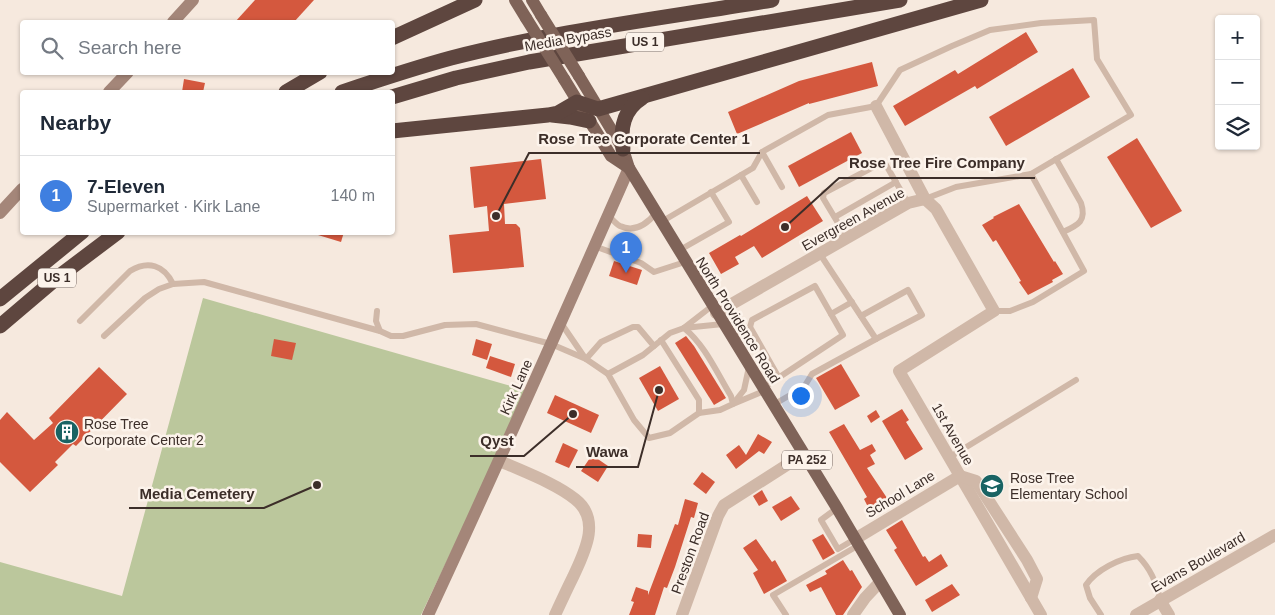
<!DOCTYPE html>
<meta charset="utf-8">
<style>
body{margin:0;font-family:Helvetica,sans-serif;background:#f6f6f7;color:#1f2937}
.controls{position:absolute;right:15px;top:15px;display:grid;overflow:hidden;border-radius:5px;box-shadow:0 1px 4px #0004}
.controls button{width:45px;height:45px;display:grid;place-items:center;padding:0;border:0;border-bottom:1px solid #e0e1e3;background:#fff;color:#1f2937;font:25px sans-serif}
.you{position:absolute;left:800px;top:395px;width:18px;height:18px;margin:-12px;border:4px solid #fff;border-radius:50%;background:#1a73e8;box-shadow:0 0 0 8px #1a73e833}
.badge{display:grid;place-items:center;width:32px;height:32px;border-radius:50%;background:#1a73e8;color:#fff;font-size:16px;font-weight:700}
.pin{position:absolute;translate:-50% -41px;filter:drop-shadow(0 1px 2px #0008)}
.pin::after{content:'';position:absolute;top:26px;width:18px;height:15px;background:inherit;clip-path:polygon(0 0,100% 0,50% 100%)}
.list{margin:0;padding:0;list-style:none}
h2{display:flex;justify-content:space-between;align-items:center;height:65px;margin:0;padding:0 20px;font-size:21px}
h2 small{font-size:16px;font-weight:400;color:#747a83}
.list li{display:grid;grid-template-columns:32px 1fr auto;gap:15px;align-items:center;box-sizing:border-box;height:80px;padding:0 20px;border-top:1px solid #e0e1e3}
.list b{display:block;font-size:19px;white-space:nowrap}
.list p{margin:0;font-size:16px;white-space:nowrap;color:#747a83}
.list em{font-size:16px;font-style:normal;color:#747a83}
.icon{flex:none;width:28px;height:28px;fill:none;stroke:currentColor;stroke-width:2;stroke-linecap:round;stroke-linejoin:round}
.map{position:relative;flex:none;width:1275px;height:615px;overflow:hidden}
.search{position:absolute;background:#fff;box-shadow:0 1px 4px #0004;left:20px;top:20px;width:375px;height:55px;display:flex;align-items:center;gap:12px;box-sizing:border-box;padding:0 18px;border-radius:5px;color:#747a83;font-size:19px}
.panel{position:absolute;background:#fff;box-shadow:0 1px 4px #0004;left:20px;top:90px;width:375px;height:145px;border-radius:5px}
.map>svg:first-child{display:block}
.green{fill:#bbc79c}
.building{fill:#d4583e}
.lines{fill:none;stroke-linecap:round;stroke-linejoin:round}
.lane{stroke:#d0b8a8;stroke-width:6}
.street{stroke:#d0b8a8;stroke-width:12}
.secondary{stroke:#a48679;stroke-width:12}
.primary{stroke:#7f6358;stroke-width:12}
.highway{stroke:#5e463f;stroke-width:15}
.primary-bridge{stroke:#7f6358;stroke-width:12}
.labels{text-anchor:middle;stroke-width:5;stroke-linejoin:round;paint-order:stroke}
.shield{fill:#fcf3eb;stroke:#766963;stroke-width:1}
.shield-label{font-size:12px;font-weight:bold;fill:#3c2e29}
.street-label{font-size:14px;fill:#3c2e29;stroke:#fcf3eb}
.poi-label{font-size:14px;fill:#3c2e29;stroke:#fcf3eb;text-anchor:start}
.leader{fill:none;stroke:#3c2e29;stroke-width:2}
.callout-dot{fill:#3c2e29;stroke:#fcf3eb;stroke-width:2}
.callout-label{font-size:15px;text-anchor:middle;font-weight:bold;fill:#3c2e29;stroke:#fcf3eb;stroke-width:5;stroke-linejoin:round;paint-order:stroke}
</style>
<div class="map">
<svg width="1275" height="615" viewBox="0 0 1275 615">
<rect width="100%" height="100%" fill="#f6e9de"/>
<path class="green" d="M203 298 528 391 421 615H0V562L122 596Z"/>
<g class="building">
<path d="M255 0H314L294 22H235Z"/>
<path d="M1026 32 1038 52 977 89 975 86 905 126 893 106 955 70 958 74Z"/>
<path d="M872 62 878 86 809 104V103L737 134 728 112 799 81Z"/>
<path d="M1073 68 1090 97 1006 146 989 117Z"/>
<path d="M184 79 205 83 203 92H182Z"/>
<path d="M851 132 862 153 799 187 788 166Z"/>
<path d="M1137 138 1182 211 1151 228 1107 157Z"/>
<path d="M541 159 546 199 504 204 505 224H516L520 228 524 267 453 273 449 235 489 231 487 206 474 208 470 167Z"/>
<path d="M807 196 823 221 762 258 754 246 735 257 739 264 721 274 709 253 740 235 741 236Z"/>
<path d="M1019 204 1054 262 1055 261 1063 274 1052 280 1053 282 1028 295 1019 282 1021 281 996 240 993 242 982 225 994 218 993 217Z"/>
<path d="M318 232H344L341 242 318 235Z"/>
<path d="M614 261 642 270 637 285 609 276Z"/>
<path d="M686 336 694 346 726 398 714 405 675 343Z"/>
<path d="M274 339 296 343 292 360 271 356Z"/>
<path d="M476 339 492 344 487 360 472 355Z"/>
<path d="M490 356 515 364 511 377 486 368Z"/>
<path d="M841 364 860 396 835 410 816 378Z"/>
<path d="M660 366 679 399 658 411 639 378Z"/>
<path d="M99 367 127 394 76 446 73 444 55 462 58 465 30 492 0 462V420L7 412 34 440 53 423 49 418Z"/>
<path d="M555 395 599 415 591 433 547 413Z"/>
<path d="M902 409 909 420 906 422 923 449 905 460 882 421Z"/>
<path d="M876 410 880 417 871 423 867 416Z"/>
<path d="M844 424 860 450 872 444 876 451 870 455 875 464 867 468 889 501 870 511 864 499 867 497 829 432Z"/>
<path d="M758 434 772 442 764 454 759 451 736 469 726 455 739 445 746 455Z"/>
<path d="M563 443 578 450 569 468 555 462Z"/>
<path d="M592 455 608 466 598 482 581 471Z"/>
<path d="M702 472 715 482 706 494 693 484Z"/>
<path d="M762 490 768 501 759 506 753 496Z"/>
<path d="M791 496 800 509 781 521 772 507Z"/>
<path d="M685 499 698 503 694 518 691 517 675 567 667 588 664 587 655 615H629L634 602 631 601 636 587 648 591V595L675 524 678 525Z"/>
<path d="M902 520 923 557 925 556 929 562 941 554 948 566 916 586 894 550 897 548 886 530Z"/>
<path d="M638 534 652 535 651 548 637 547Z"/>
<path d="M823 534 835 553 823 560 812 540Z"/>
<path d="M756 539 772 562 775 560 787 581 764 594 753 573 758 570 743 548Z"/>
<path d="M843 560 850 571 852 570 862 587 843 615H836L821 587 810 592 806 585 827 574 825 571Z"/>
<path d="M952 584 960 595 932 612 925 600Z"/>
</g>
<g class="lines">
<g class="lane">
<path d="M762 152 782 187"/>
<path d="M1056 159 1081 203C1087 221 1078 225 1063 232"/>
<path d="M741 175 757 202"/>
<path d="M608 215C611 218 616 224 620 226 635 233 647 224 656 213"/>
<path d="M835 217 896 182"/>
<path d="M661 222 753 168 762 152 828 115 876 106 900 70 952 46 990 30 1041 23 1094 20 1097 59 1131 115 1031 174 956 187 925 199"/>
<path d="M847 238 823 198 824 193 881 163 886 165 908 203"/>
<path d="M594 246 641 263 654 272 685 262"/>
<path d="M678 251 729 222 711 192"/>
<path d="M377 311 376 321 380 331 391 336H403L445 325 476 324 551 344 586 359 608 374 643 355 670 333 684 328 723 324"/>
<path d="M994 311H1010L1033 302 1084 271 1031 174"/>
<path d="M831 314 852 302"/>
<path d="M861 316 908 290 922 315 876 339"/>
<path d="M80 321 130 271C148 260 164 265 173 284"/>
<path d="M561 323 585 358"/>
<path d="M685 327 712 306"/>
<path d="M750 327 779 378"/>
<path d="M684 328C705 345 717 373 731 396L733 404 720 410 699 413"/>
<path d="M104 336 145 298 159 289 173 284 204 282 380 331"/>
<path d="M733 340 750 327 752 320 815 286 843 335 763 388"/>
<path d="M586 359 601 342 633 327H638L654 346"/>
<path d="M749 367 744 390 733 404 764 391"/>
<path d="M608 374 634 420 649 438 670 433 699 413V400L661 340"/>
<path d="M773 405 804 387 812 374 876 339 820 254"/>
<path d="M950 457 1076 380"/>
<path d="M837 508 821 520 838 549 855 539"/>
<path d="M786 615 773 595 859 545"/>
<path d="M1101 615 1090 598 1086 585C1096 570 1120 558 1138 556 1151 569 1157 583 1160 600"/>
</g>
<g class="street">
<path d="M876 106 925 199"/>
<path d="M716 313 908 203 925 199 936 209 994 311 899 371 1041 615"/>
<path d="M500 461C524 472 555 483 575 499 602 520 584 553 573 577 567 589 561 602 555 615"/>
<path d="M960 476 976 481 1027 560 1037 579 1031 598"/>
<path d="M855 539 960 476"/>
<path d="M1160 600 1169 615"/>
<path d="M682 615 718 516 724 505 804 454"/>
<path d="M853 615 865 598 880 582"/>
<path d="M1136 615 1275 535"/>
</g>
<g class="secondary">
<path d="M173 22 193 0"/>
<path d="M109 92 128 72"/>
<path d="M0 213 22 189"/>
<path d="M428 615C497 467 563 318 629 168"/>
</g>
<g class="primary">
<path d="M515 0 526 18"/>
<path d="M532 0 541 15"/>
<path d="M579 76 623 149 629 168 837 508 900 615"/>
<path d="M564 79 611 156 629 168"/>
</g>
<g class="highway">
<path d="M392 38 475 0"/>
<path d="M286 92 320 72"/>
<path d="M342 92C378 80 414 68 451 58 556 31 665 18 772 0"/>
<path d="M392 97 456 78 529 62 900 0"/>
<path d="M552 115 570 117 589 121"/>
<path d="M392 131 548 115 558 113 577 102 598 109 981 0"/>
<path d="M623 149C620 128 623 110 642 98"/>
<path d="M0 299 82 232"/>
<path d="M0 326 53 281 118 232"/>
</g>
<g class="primary-bridge">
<path d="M541 15 579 76"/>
<path d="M526 18 564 79"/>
</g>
</g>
<defs>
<g id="building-disc" transform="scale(1.25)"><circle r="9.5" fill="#196363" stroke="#fcf3eb"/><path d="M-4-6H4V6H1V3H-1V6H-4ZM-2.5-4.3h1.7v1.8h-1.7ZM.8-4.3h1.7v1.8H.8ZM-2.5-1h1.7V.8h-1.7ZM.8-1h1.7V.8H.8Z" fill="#fff"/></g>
<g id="school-disc" transform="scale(1.25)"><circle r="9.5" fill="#196363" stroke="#fcf3eb"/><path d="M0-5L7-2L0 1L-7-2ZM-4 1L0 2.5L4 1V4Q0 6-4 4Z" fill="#fff"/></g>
</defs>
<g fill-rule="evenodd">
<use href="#building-disc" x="67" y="432"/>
<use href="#school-disc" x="992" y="486"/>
</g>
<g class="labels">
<g class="shield">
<rect x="626" y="32.5" width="38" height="19" rx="4"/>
<rect x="38" y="268.5" width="38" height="19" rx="4"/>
<rect x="782" y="450.5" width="50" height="19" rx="4"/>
</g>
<g class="shield-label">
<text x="645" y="46">US 1</text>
<text x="57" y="282">US 1</text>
<text x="807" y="464">PA 252</text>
</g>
<g class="street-label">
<text transform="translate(568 39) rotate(-10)" y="5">Media Bypass</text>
<text transform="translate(853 219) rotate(-29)" y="5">Evergreen Avenue</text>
<text transform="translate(738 320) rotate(58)" y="5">North Providence Road</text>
<text transform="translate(516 387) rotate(-66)" y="5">Kirk Lane</text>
<text transform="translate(953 434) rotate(60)" y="5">1st Avenue</text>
<text transform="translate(900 494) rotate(-31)" y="5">School Lane</text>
<text transform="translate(690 553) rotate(-70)" y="5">Preston Road</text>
<text transform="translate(1198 562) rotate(-30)" y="5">Evans Boulevard</text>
</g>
<g class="poi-label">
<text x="84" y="429">Rose Tree<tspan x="84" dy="16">Corporate Center 2</tspan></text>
<text x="1010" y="483">Rose Tree<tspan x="1010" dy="16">Elementary School</tspan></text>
</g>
</g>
<path class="leader" d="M496 216L529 153H760M785 227L839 178H1035M573 414L524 456H470M659 390L638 467H576M317 485L264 508H129"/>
<g class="callout-dot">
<circle cx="496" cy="216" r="5"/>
<circle cx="785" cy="227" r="5"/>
<circle cx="573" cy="414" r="5"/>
<circle cx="659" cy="390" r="5"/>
<circle cx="317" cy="485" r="5"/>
</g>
<g class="callout-label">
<text x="644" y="144">Rose Tree Corporate Center 1</text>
<text x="937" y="168">Rose Tree Fire Company</text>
<text x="497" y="446">Qyst</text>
<text x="607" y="457">Wawa</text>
<text x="197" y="499">Media Cemetery</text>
</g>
</svg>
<div class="controls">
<button>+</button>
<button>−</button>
<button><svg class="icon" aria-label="layers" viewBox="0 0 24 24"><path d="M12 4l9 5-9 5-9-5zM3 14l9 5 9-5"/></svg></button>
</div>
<div class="you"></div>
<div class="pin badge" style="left:626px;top:273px;background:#3f7fe0">1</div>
<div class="search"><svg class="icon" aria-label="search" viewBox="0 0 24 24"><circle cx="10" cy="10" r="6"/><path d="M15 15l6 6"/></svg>Search here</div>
<section class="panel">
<h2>Nearby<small></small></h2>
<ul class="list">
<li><span class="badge" style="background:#3f7fe0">1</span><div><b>7-Eleven</b><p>Supermarket · Kirk Lane</p></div><em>140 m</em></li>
</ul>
</section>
</div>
